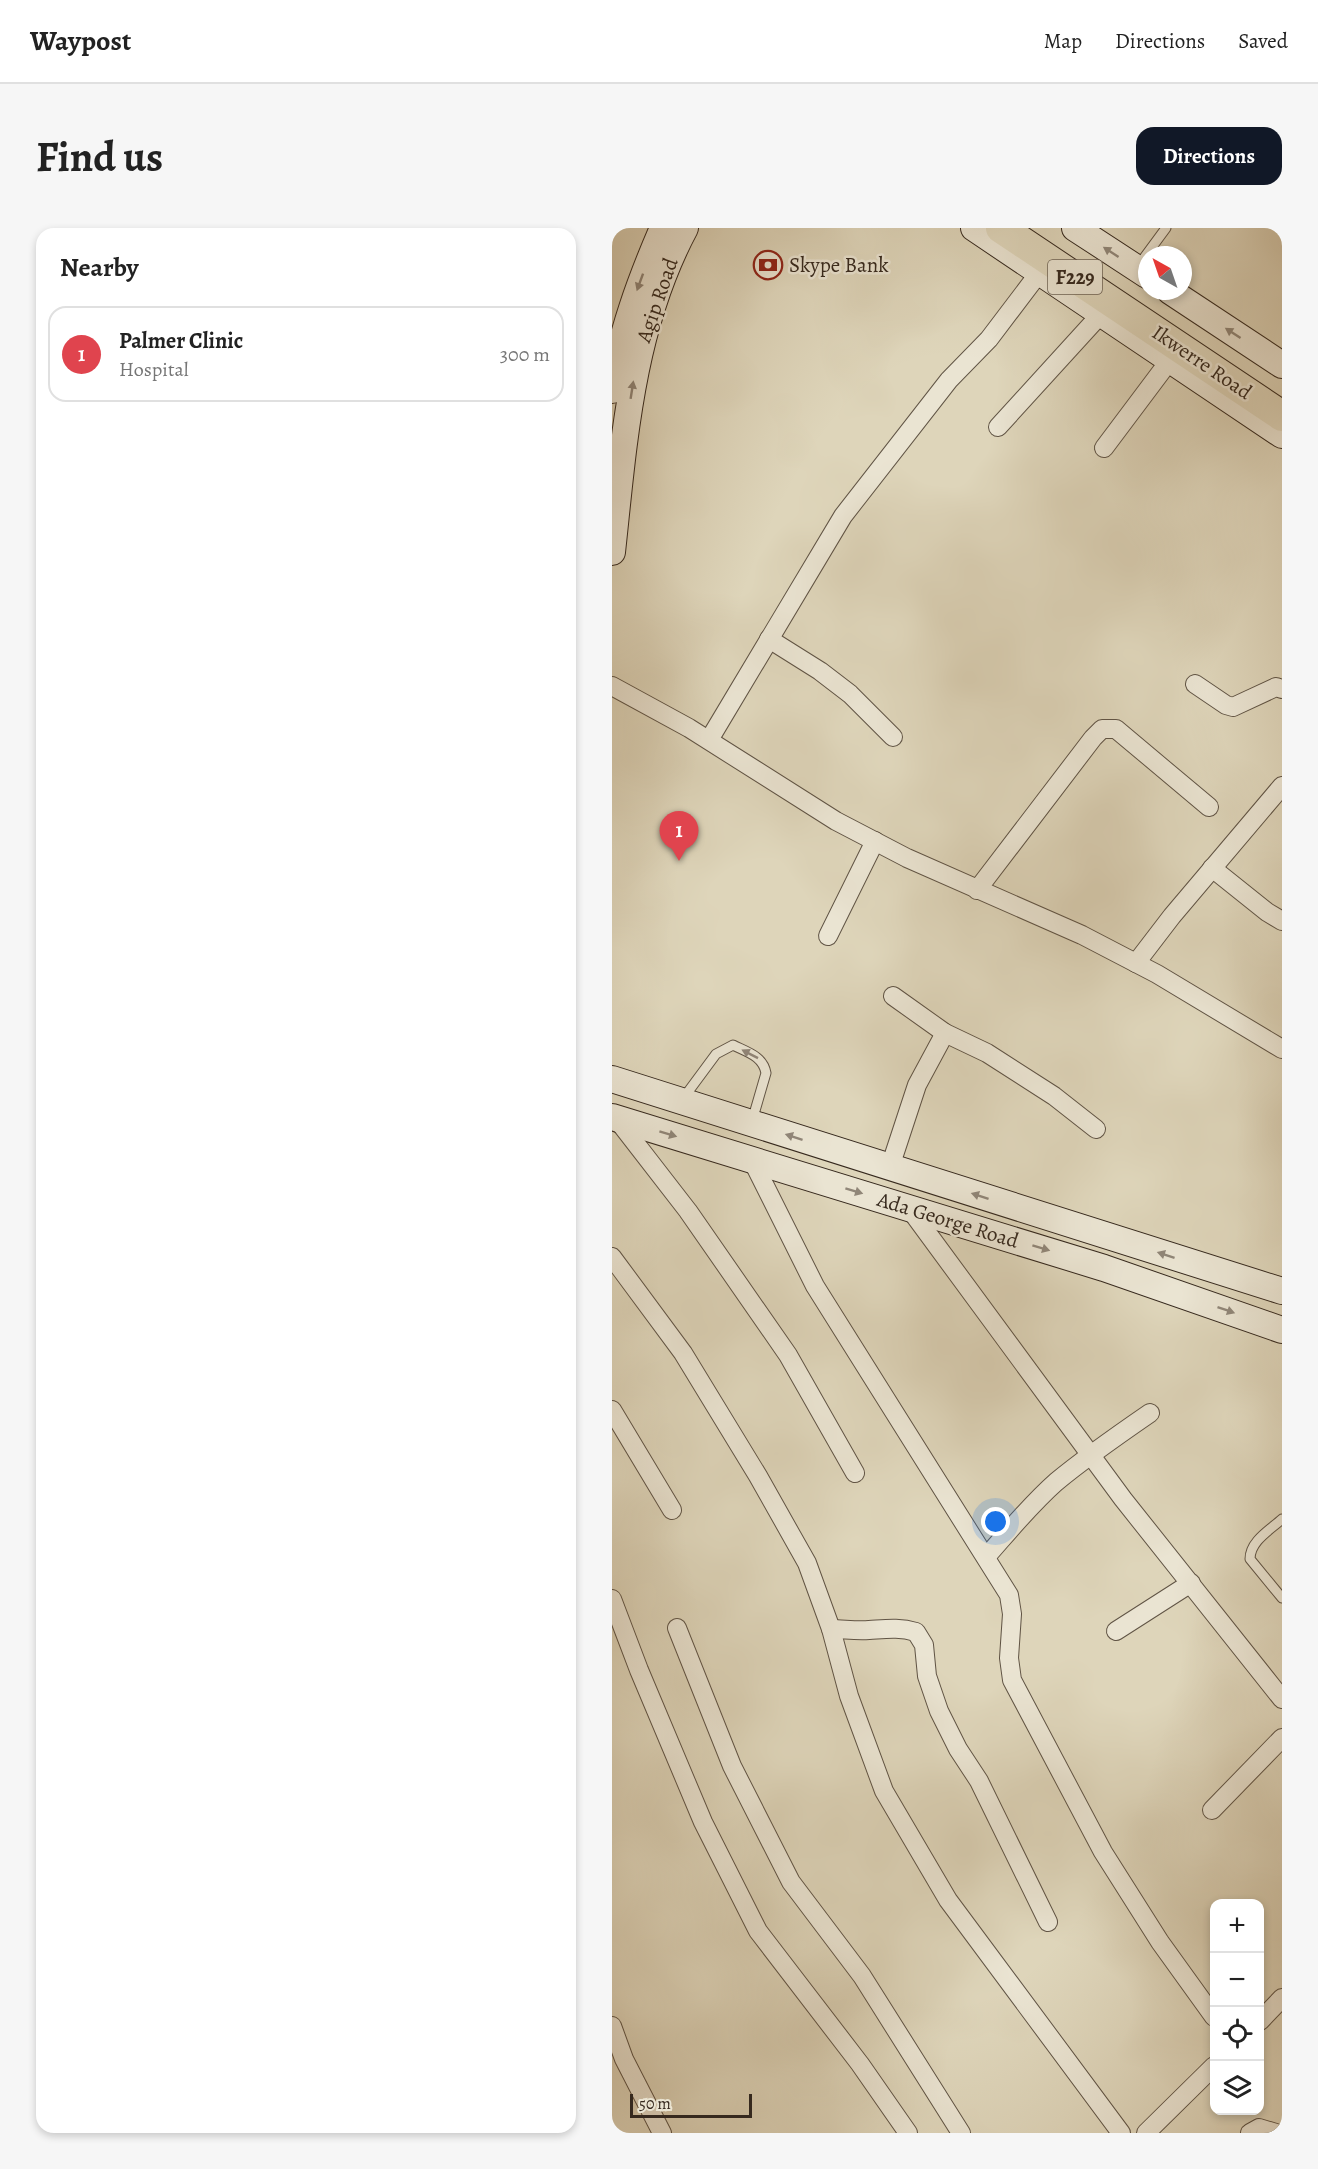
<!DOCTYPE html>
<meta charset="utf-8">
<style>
body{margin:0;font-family:Alegreya,serif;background:#f6f6f6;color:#222}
.controls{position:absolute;right:18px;bottom:18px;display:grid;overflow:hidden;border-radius:12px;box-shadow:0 3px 9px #0003}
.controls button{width:54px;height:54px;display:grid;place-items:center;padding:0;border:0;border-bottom:2px solid #e0e0e0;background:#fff;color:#222;font:30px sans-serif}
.compass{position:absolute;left:526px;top:18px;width:54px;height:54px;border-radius:50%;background:#fff;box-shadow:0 3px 9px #0003;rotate:320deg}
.scale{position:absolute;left:18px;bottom:15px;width:122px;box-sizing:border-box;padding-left:6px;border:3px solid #36291e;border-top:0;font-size:16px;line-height:21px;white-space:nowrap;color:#36291e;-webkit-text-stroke:4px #eae4d2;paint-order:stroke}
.you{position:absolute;left:384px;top:1294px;width:21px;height:21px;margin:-15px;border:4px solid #fff;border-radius:50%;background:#1a73e8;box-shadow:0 0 0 9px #1a73e833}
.badge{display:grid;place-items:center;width:39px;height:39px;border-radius:50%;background:#111827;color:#fff;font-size:20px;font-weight:700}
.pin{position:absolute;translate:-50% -50px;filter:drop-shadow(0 2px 3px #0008)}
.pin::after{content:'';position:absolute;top:32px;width:21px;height:18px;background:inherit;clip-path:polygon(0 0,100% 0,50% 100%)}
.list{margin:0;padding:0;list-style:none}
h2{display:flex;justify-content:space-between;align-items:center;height:78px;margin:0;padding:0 24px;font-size:26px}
h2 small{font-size:20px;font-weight:400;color:#767676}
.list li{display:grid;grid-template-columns:39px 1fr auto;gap:18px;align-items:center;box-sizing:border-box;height:96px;margin:0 12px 12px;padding:0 12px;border:2px solid #e0e0e0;border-radius:18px}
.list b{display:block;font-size:22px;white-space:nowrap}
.list p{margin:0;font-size:20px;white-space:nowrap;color:#767676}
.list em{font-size:20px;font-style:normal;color:#767676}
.icon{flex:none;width:33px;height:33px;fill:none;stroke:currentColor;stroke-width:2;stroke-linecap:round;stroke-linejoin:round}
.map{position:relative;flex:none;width:670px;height:1905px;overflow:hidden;border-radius:18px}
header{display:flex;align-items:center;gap:36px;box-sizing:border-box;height:84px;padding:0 30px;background:#fff;border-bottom:2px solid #e0e0e0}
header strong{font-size:28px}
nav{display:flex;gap:33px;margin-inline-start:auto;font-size:21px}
.intro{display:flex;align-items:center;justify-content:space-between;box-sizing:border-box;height:144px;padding:0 36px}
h1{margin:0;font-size:42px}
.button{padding:15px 27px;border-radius:18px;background:#111827;color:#fff;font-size:21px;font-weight:700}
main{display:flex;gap:36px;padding:0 36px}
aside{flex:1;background:#fff;border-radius:18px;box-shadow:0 3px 9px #0003}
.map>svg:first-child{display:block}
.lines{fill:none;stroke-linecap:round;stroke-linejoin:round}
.lane-casing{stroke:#605445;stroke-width:11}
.street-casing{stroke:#605445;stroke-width:20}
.secondary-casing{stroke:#36291e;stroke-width:28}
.primary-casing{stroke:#36291e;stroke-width:32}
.lane{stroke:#eae4d2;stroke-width:9}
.street{stroke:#eae4d2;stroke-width:18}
.secondary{stroke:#eae4d2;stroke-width:26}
.primary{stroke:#ded5ba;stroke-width:30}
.oneway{fill:#908678}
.labels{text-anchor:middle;stroke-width:5;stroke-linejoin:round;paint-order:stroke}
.shield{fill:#eae4d2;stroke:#6c6154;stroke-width:1.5}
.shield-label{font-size:20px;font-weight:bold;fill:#36291e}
.poi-label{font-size:21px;fill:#36291e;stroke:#eae4d2;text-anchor:start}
.street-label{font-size:21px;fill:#36291e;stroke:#eae4d2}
</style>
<header>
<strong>Waypost</strong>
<nav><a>Map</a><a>Directions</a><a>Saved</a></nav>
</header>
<div class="intro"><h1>Find us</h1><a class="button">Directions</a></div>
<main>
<aside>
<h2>Nearby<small></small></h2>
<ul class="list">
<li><span class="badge" style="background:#e0444e">1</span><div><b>Palmer Clinic</b><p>Hospital</p></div><em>300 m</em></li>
</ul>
</aside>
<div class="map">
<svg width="670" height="1905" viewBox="0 0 670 1905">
<rect width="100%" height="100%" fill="#ded5ba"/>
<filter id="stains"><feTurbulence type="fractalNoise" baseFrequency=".00333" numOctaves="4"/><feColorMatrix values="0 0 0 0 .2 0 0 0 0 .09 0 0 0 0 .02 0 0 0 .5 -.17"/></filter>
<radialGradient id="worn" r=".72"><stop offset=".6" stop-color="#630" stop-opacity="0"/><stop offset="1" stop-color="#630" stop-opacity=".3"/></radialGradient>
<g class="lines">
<g class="lane-casing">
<g id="lane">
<path d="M526 38 554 0"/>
<path d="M70 872 104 826 121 817C135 824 151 828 154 845L140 893"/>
<path d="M670 1291C658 1302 638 1313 638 1331L670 1370"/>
</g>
</g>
<g class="street-casing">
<g id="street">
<path d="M386 199 489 86"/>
<path d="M492 220 558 132"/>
<path d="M157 411 208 443 238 466 281 509"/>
<path d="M583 456 614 477 621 479 664 459 670 461"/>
<path d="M0 458 77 500 224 593 295 630 470 707 545 746 670 821"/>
<path d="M97 512 231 288 337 152 377 111 427 45"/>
<path d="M600 640 655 684 670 693"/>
<path d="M365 662 481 510 490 501H504L597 579"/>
<path d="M216 708 263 613"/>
<path d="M524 735 560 688 670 558"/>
<path d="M281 768 333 805 375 825 442 868 484 901"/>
<path d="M4 890 76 983 176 1127 243 1245"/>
<path d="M140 932 203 1058 397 1367 400 1386 397 1430 400 1452 491 1624 548 1714 602 1789"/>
<path d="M278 939 305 857 333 805"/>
<path d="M297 980 511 1271 670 1471"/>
<path d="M0 1029 71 1125 146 1248 195 1335 219 1401 237 1468 272 1563 336 1672 509 1905"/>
<path d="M0 1182 60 1282"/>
<path d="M374 1329C397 1303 418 1277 444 1254 474 1229 506 1207 538 1185"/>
<path d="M0 1371 27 1442 91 1594 146 1703 248 1836 296 1905"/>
<path d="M65 1400 120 1538 179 1654 250 1748 349 1905"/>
<path d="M219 1401C231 1401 244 1403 257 1402 274 1401 287 1399 304 1404L312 1417 315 1448 327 1483 346 1521 367 1553 436 1694"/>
<path d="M504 1403 579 1355"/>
<path d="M600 1582 670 1510"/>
<path d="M648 1793 670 1770"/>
<path d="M0 1798 12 1831 50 1905"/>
<path d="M534 1905 602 1838"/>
<path d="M638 1905 647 1900 664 1905"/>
</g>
</g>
<g class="secondary-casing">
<g id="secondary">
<path d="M362 0 670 207"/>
<path d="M463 0 535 47"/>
<path d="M558 63 670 137"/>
<path d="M0 162C9 105 28 53 51 0"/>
<path d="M0 324C12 213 19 101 73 0"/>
<path d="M0 851 670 1063"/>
<path d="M0 889 492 1040 670 1102"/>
</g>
</g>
<g class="primary-casing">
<path id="primary" d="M389 0 670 188"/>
</g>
<use href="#lane" class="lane"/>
<use href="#street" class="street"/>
<use href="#secondary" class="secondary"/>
<use href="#primary" class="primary"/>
</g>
<defs><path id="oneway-solid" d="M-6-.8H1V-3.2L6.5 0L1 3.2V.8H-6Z" transform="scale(1.5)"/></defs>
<g class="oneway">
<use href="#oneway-solid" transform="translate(499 24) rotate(-147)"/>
<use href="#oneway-solid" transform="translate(28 54) rotate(110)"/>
<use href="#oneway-solid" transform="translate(621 105) rotate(-147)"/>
<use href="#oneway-solid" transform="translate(20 162) rotate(-81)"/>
<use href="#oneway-solid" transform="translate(138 826) rotate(-153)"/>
<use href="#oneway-solid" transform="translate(56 906) rotate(17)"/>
<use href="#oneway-solid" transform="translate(182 909) rotate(-162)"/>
<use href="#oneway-solid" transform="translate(242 963) rotate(17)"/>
<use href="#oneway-solid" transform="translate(368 968) rotate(-162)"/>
<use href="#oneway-solid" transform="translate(429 1020) rotate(17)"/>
<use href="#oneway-solid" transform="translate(554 1027) rotate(-162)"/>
<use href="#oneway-solid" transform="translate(614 1082) rotate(19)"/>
</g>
<defs>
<g id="bank-ring" transform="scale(1.5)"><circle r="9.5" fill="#eae4d2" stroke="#8f2418" stroke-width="1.5"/><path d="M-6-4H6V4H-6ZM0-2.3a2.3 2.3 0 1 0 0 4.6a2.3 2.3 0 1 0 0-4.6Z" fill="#8f2418"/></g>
</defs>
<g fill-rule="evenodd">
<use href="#bank-ring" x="156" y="37"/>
</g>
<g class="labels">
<rect class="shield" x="436" y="32" width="54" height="34" rx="4.5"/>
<g class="shield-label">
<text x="463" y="56">F229</text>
</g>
<g class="poi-label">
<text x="177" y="44">Skype Bank</text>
</g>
<g class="street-label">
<text transform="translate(45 72) rotate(-71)" y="7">Agip Road</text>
<text transform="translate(590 134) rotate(34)" y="7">Ikwerre Road</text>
<text transform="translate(336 992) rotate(17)" y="7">Ada George Road</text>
</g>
</g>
<rect width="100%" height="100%" filter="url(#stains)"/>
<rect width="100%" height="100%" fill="url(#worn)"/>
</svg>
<div class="controls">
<button>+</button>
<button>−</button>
<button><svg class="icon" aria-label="locate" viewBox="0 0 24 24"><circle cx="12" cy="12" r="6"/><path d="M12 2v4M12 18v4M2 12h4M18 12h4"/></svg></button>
<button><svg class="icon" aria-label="layers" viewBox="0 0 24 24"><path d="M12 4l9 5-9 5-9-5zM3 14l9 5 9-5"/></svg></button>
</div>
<svg class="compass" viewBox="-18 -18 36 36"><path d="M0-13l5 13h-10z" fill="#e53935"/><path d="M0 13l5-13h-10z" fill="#767676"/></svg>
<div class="scale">50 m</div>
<div class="you"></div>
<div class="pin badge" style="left:67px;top:633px;background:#e0444e">1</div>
</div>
</main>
